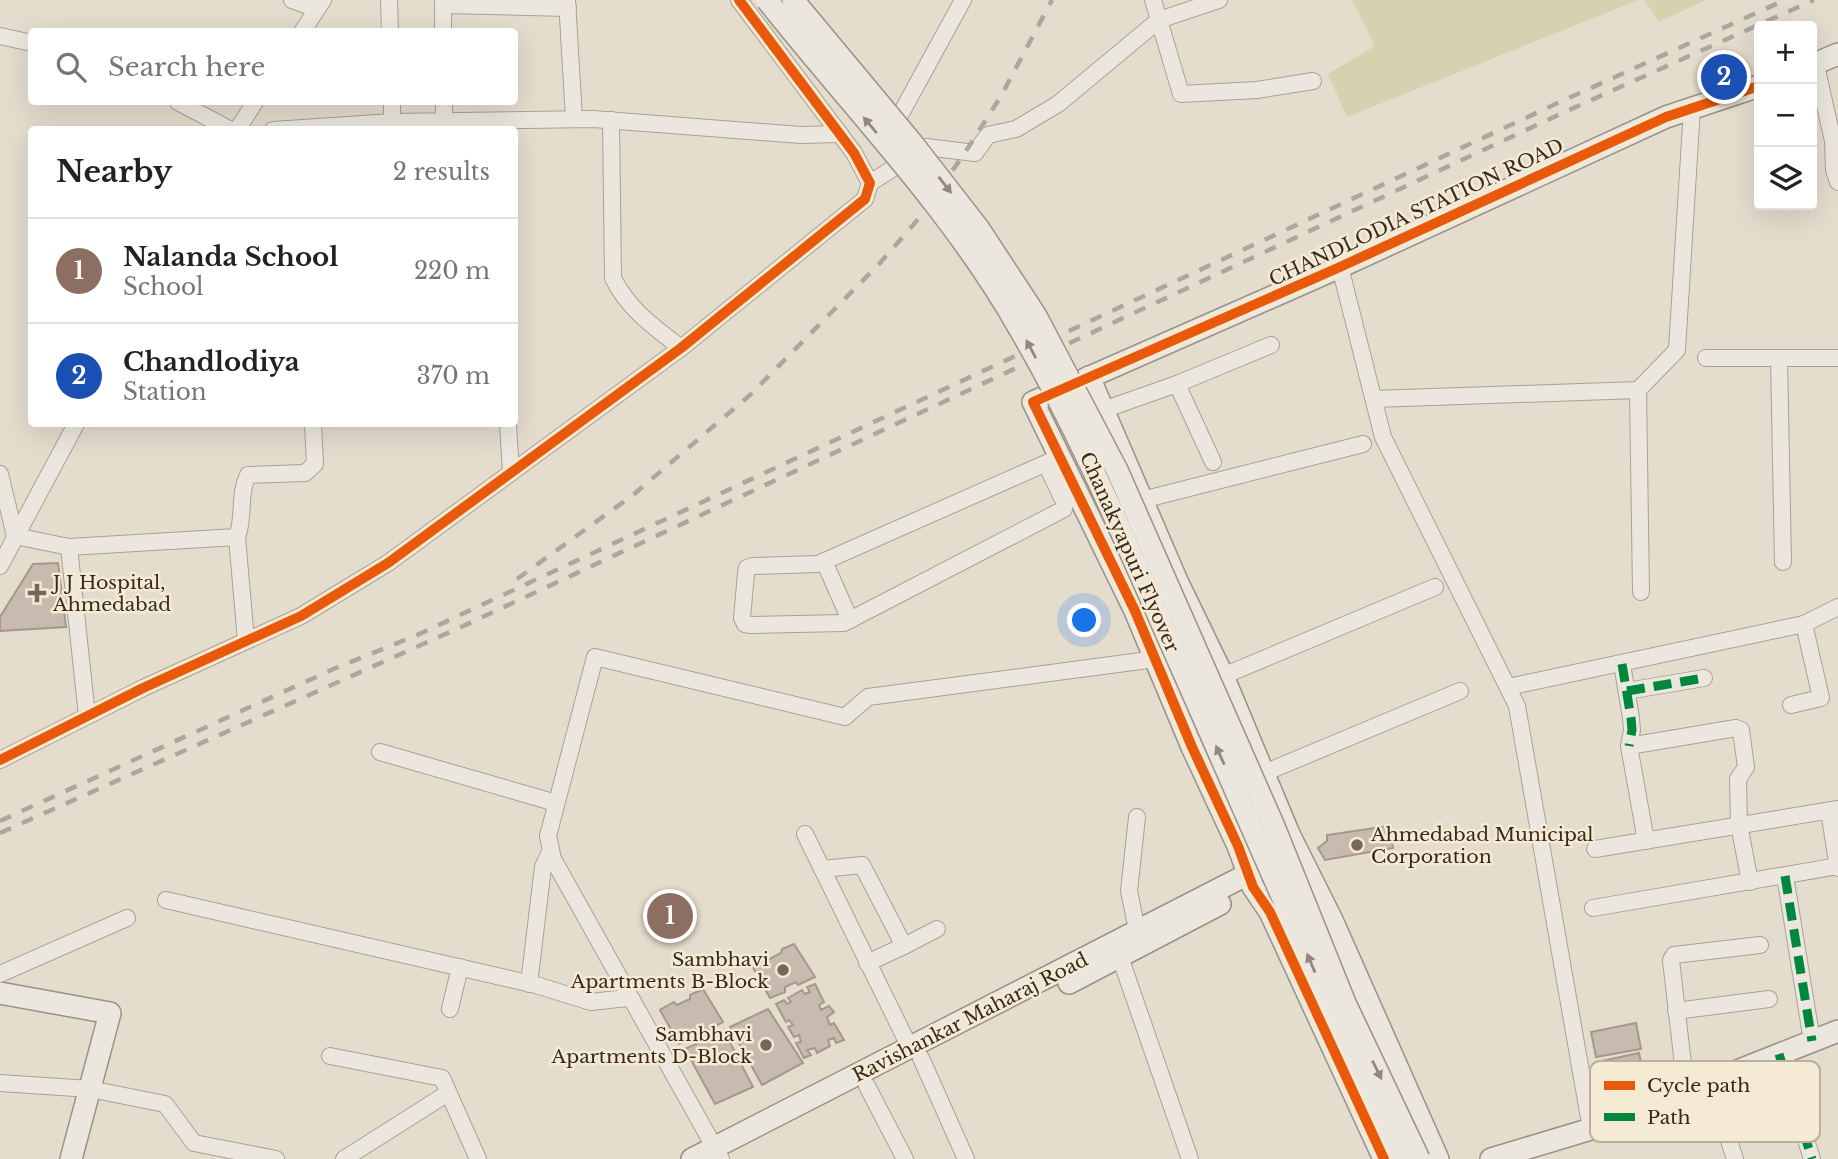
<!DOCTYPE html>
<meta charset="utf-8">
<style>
body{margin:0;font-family:"Libre Baskerville",serif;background:#f2f2f2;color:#222}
.controls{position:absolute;right:21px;top:21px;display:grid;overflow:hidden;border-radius:7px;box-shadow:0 7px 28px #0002}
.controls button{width:63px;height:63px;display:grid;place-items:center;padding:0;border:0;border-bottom:2px solid #e0e0e0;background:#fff;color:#222;font:35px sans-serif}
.you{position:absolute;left:1085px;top:621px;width:24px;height:24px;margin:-18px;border:5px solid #fff;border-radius:50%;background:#1a73e8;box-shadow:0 0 0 10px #1a73e833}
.badge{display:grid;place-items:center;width:46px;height:46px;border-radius:50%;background:#74685b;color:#fff;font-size:23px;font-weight:700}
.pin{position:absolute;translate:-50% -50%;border:4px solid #fff;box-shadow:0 2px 7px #0006}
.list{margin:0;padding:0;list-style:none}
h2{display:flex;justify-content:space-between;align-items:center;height:91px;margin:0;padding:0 28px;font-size:30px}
h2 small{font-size:23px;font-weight:400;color:#767676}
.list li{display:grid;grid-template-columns:46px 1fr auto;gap:21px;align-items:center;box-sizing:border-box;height:105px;padding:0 28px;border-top:2px solid #e0e0e0}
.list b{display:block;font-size:26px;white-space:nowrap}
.list p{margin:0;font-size:23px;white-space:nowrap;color:#767676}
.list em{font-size:23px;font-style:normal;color:#767676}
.icon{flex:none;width:38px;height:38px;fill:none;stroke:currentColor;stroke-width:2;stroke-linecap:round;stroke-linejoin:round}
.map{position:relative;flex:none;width:1838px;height:1159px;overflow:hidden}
.search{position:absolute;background:#fff;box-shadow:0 7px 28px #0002;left:28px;top:28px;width:490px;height:77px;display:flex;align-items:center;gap:18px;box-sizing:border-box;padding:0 24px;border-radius:7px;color:#767676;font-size:26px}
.panel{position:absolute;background:#fff;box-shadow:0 7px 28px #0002;left:28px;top:126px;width:490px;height:301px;border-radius:7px}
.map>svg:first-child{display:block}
.green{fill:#d5d3af}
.building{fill:#c8baae;stroke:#a4988c;stroke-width:2}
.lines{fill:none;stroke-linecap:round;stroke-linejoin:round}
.street-casing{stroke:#a9a196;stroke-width:18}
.secondary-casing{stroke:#999186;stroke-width:24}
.street{stroke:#ece7de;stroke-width:16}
.secondary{stroke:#ece7de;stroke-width:21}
.rail{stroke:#aba69e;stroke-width:4.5;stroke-dasharray:12 12;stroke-linecap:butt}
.secondary-bridge-casing{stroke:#999186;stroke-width:24;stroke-linecap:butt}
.secondary-bridge{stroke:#ece7de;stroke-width:21}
.quiet{stroke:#00873e;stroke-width:9;stroke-dasharray:18 9;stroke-linecap:butt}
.cycleway-casing{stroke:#f5ead3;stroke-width:15}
.cycleway{stroke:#e8590c;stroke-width:10}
.oneway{fill:#92887e}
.poi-dot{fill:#74685b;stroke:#f5ead3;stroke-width:2.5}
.labels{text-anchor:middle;stroke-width:5;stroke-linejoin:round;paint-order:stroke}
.street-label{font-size:19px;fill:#382a1e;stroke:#f5ead3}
.poi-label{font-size:19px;fill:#382a1e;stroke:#f5ead3;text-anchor:start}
.key{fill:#f5ead3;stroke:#bcb09d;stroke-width:2}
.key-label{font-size:19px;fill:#382a1e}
</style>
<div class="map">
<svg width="1838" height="1159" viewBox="0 0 1838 1159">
<rect width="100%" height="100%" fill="#e4dccd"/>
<g class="green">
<path d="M1352 0H1639L1347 117 1328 74 1375 46Z"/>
<path d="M1644 0H1706L1659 22Z"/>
</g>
<g class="building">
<path d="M58 563 66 627 0 631V617L33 564Z"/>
<path d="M1389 826 1393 848 1325 860 1318 848 1327 841V835Z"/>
<path d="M794 944 815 977 798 985 796 982 785 987V992L770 998 751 964 766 956 768 960 781 953 782 949Z"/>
<path d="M815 984 824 1002 819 1005 821 1010 829 1006 834 1012 827 1017 830 1025 834 1023 844 1040 836 1043 834 1038 828 1040 830 1046 817 1053 815 1048 807 1050 811 1055 804 1058 796 1043 801 1042 799 1035 794 1037 788 1027 793 1025 789 1020 786 1022 776 1004 784 1000 787 1004 791 1002 788 998 802 990 805 994 810 992 807 987Z"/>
<path d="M703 989 723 1022 707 1031 704 1028 694 1033V1037L679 1044 660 1010 674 1002 677 1005 690 999V995Z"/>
<path d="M768 1009 803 1063 762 1085 730 1027Z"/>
<path d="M1636 1023 1641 1049 1596 1057 1591 1032Z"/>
<path d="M724 1031 753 1087 715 1104 685 1049Z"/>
<path d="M1639 1053 1646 1084 1604 1093 1597 1062Z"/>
</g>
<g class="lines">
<g class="street-casing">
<g id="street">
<path d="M292 0 317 9"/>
<path d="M389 0 390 32"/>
<path d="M443 0V32"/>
<path d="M567 0 574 119"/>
<path d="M1219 0 1159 20 1181 94 1257 90 1313 81"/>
<path d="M443 5 568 8"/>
<path d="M302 32 323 0"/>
<path d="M0 36 32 43"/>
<path d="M1815 61 1833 141 1834 170 1838 182"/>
<path d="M178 102 231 130"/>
<path d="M392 102V122"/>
<path d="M444 102V121"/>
<path d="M899 117 963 0"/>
<path d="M611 120 613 278C628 309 654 327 681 348"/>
<path d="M237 130 255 102"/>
<path d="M273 130 392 122 593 119 801 135 840 134"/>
<path d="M926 147 975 153 988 135 1016 129 1058 104 1159 20 1153 0"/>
<path d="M870 183 911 157"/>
<path d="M1340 267 1383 437 1517 706 1591 1129"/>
<path d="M1706 358H1838"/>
<path d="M1779 358 1783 562"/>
<path d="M1638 390 1641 592"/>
<path d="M1374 399 1638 390 1677 350 1692 108"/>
<path d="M1103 410 1177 384"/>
<path d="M508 424 511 473"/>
<path d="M1213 462 1177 384 1271 345"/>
<path d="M1046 464 1065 504 1064 509 844 623 751 625 745 624 742 618 746 573 747 568 752 566 818 564 1060 457"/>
<path d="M0 474 15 536 69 547 87 716"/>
<path d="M1142 500 1363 444"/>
<path d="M237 537 246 641"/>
<path d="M69 547 237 537C245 516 238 495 248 475L305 473 315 464 313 424"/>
<path d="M824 561 850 620"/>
<path d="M0 566 76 424"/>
<path d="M1622 664 1631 718 1632 730 1629 746 1646 841"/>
<path d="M1223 676 1435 587"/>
<path d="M1508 687 1804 624"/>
<path d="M1627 691 1704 678"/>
<path d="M1791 705 1821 698 1804 624 1838 607"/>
<path d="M1629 746 1736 728 1741 730 1746 767 1738 779 1739 825 1750 882"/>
<path d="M380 752 556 803"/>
<path d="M0 760 143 688 301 616 388 563 681 348 865 199 870 183 854 153 739 0"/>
<path d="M1264 773 1460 691"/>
<path d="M1829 811 1838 868"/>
<path d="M805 834 910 1048"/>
<path d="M1595 849 1838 809"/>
<path d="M822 869 862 865 904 946 867 963"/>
<path d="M1785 876 1812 1041"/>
<path d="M166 900 536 985 591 1002 627 998 632 1000"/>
<path d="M1593 908 1838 866"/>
<path d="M1137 930 1129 891 1137 817"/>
<path d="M904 946 937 929"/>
<path d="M1120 957 1190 1159"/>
<path d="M0 974 127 918"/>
<path d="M529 984 543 867 551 850"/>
<path d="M450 1009 460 967"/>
<path d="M1676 1011 1769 999"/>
<path d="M1779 1054 1812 1159"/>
<path d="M330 1056 442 1078 478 1159"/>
<path d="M921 1058 966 1159"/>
<path d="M1710 1082 1735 1159"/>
<path d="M0 1083 90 1089 165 1104 194 1143 276 1159"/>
<path d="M867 1086 905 1159"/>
<path d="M1686 1091 1671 960 1674 955 1760 945"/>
<path d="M344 1159 448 1093"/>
<path d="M721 1159 553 859 548 836 595 657 845 717 868 697 1156 659"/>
</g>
</g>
<g class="secondary-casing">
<g id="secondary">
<path d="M1812 65 1838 54"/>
<path d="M1089 377 1177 581 1223 676 1289 834 1332 920 1438 1159"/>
<path d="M1069 983 1220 904"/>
<path d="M0 993 110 1013 71 1159"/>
<path d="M692 1159 1260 868"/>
<path d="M1384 1159 1270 912 1253 887 1238 846 1192 747 1135 611 1033 402 1340 267 1666 117 1759 86"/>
<path d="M1491 1159 1591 1129 1838 1031"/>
</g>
</g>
<use href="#street" class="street"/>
<use href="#secondary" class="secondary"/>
<g class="rail">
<path d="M517 579 633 495 750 395 879 264 921 216 966 151 1001 96 1052 0"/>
<path d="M0 821 338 667 415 636 1562 101 1785 0"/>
<path d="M0 833 459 628 1569 110 1814 0"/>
</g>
<g class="secondary-bridge-casing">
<g id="secondary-bridge">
<path d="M767 0C852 108 951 208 1019 328 1080 432 1126 543 1175 653 1250 822 1322 992 1401 1159"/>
<path d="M793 0 913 144 979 229 1036 316 1117 470 1273 824 1345 1003 1419 1159"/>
</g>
</g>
<use href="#secondary-bridge" class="secondary-bridge"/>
<g class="quiet">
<path d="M1622 664 1631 718 1632 730 1629 746"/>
<path d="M1627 691 1704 678"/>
<path d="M1785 876 1812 1041"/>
<path d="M1779 1054 1812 1159"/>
</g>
<g class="cycleway-casing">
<g id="cycleway">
<path d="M0 760 143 688 301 616 388 563 681 348 865 199 870 183 854 153 739 0"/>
<path d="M1384 1159 1270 912 1253 887 1238 846 1192 747 1135 611 1033 402 1340 267 1666 117 1759 86"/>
</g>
</g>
<use href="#cycleway" class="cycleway"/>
</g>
<defs><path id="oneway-solid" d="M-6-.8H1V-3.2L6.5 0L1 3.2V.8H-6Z" transform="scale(1.75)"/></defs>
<g class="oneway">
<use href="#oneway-solid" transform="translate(870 125) rotate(-130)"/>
<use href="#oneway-solid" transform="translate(945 185) rotate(52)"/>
<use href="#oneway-solid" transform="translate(1031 349) rotate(-118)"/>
<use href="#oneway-solid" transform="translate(1220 755) rotate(-114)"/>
<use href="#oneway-solid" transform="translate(1311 963) rotate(-113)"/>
<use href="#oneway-solid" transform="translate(1377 1070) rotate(64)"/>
</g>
<g class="poi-dot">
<path d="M33.5 582.5h7v7h7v7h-7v7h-7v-7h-7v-7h7z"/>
<circle cx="1357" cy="845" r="7"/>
<circle cx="783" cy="970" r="7"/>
<circle cx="766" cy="1045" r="7"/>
</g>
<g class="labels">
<g class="street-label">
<text transform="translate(1416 212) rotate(-25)" y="7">CHANDLODIA STATION ROAD</text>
<text transform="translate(1130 552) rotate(66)" y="7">Chanakyapuri Flyover</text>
<text transform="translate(970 1017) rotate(-27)" y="7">Ravishankar Maharaj Road</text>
</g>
<g class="poi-label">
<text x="53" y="589">J J Hospital,<tspan x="53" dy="22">Ahmedabad</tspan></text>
<text x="1371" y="841">Ahmedabad Municipal<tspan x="1371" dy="22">Corporation</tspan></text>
<text x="769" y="966" text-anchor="end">Sambhavi<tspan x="769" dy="22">Apartments B-Block</tspan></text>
<text x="752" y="1041" text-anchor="end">Sambhavi<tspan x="752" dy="22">Apartments D-Block</tspan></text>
</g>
</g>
<rect x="1590" y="1061" width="230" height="81" rx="10" class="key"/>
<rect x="1604" y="1081" width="31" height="9" fill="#e8590c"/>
<rect x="1604" y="1113" width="31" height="8" fill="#00873e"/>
<g class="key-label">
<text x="1647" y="1092">Cycle path</text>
<text x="1647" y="1124">Path</text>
</g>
</svg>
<div class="controls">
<button>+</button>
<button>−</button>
<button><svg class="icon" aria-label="layers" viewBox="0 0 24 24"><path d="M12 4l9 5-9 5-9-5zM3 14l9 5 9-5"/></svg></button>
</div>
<div class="you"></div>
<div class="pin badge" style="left:670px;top:916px;background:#8d6e63">1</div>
<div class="pin badge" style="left:1724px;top:77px;background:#1a4fb4">2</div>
<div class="search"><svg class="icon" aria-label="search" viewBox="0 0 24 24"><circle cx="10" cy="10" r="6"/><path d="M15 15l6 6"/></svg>Search here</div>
<section class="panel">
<h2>Nearby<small>2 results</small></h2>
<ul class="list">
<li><span class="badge" style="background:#8d6e63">1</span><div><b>Nalanda School</b><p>School</p></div><em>220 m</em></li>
<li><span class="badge" style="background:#1a4fb4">2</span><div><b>Chandlodiya</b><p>Station</p></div><em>370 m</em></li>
</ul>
</section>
</div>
